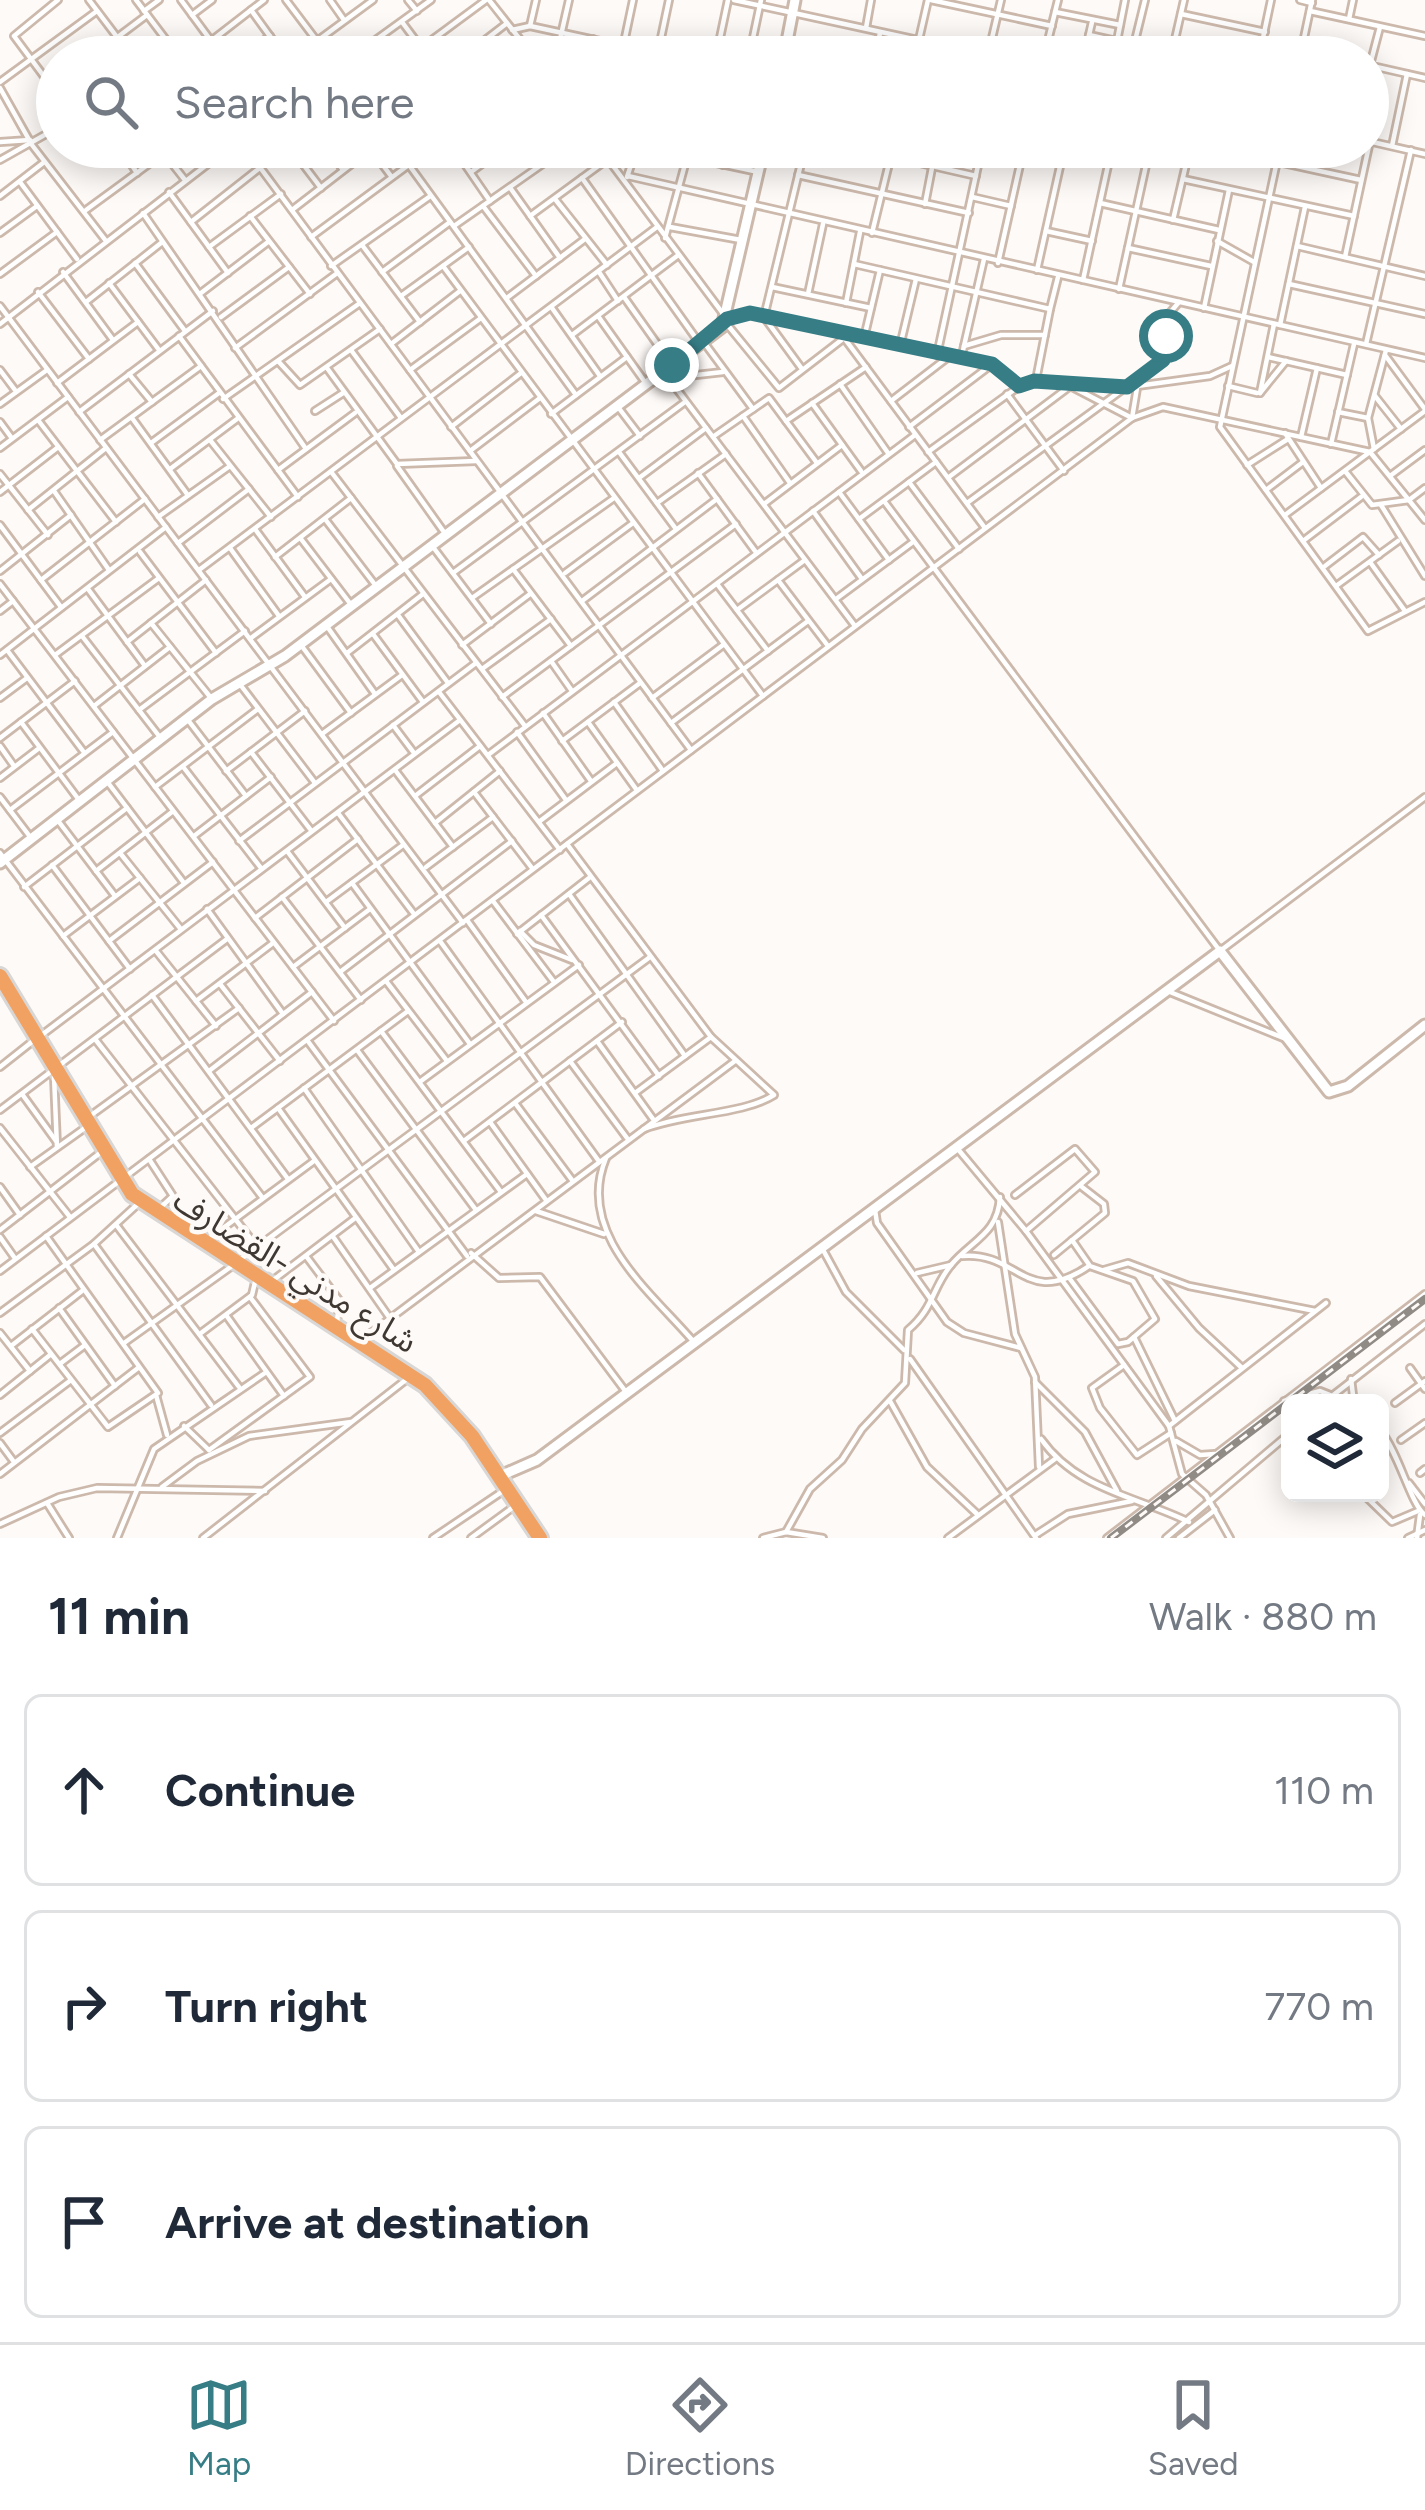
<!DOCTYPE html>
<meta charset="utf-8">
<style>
body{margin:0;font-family:Figtree,"Noto Sans Arabic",sans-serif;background:#f2f2f3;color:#1f2937}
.controls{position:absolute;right:36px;bottom:36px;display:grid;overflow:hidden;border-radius:18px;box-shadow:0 6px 30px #0003}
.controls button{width:108px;height:108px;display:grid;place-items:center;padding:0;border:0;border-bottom:3px solid #e0e1e3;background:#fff;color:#1f2937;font:60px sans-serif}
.stop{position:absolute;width:36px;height:36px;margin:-27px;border:9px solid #367d86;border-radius:50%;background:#fff}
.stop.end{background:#367d86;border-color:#fff;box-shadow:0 3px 12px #0008}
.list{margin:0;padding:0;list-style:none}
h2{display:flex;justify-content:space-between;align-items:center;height:156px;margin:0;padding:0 48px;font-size:51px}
h2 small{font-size:39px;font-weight:400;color:#747a83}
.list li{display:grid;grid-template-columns:78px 1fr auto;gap:36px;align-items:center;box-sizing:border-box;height:192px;margin:0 24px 24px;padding:0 24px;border:3px solid #e0e1e3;border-radius:18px}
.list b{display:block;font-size:45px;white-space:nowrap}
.list em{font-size:39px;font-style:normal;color:#747a83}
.icon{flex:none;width:66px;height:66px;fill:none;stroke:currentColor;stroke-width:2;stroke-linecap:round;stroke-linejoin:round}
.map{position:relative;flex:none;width:1425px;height:1538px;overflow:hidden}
.search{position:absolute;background:#fff;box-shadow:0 6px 30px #0003;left:36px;right:36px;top:36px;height:132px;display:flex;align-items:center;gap:30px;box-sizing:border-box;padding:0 42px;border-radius:66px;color:#747a83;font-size:45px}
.sheet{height:804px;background:#fff}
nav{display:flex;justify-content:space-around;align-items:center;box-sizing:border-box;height:168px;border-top:3px solid #e0e1e3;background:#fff;font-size:33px;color:#747a83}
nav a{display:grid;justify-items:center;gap:6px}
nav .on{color:#367d86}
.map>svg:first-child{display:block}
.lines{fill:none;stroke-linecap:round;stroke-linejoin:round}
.street-casing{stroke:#ccb9ac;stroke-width:10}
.secondary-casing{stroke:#ccb9ac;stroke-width:15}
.highway-casing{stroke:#d9d7d6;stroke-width:20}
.street{stroke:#fff;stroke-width:4.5}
.secondary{stroke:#fff;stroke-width:9}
.highway{stroke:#f1a262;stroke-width:14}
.rail-casing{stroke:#918b86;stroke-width:8}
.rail{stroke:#fefaf7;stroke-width:3;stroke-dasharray:9;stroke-linecap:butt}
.route{stroke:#367d86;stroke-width:15}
.labels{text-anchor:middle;stroke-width:9;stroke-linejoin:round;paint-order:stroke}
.street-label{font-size:33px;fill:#3f3832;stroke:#fefaf7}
</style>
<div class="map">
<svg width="1425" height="1538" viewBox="0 0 1425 1538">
<rect width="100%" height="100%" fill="#fefaf7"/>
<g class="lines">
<g class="street-casing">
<g id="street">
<path d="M89 0 117 37"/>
<path d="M136 0 179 57"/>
<path d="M181 0 223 57"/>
<path d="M286 0 329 57"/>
<path d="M330 0 344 20"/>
<path d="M408 0 417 11"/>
<path d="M489 0 534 57"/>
<path d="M734 0 996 57"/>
<path d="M931 0 1052 26"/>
<path d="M1300 0 1312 3"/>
<path d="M251 10 285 57"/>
<path d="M144 11 159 0"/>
<path d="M1310 11 1425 36"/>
<path d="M1055 12 1120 25"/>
<path d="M1181 14 1265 32"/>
<path d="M192 15 212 0"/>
<path d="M1349 19 1353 0"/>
<path d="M402 22 428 57"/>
<path d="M530 26 536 0"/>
<path d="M866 28 871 0"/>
<path d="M512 30 530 26 674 57"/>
<path d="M1089 35 1188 57"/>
<path d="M211 41 264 0"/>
<path d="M317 41 373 0"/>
<path d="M1117 41 1125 0"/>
<path d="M374 42 385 57"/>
<path d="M482 43 492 57"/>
<path d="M1134 45 1145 0"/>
<path d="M421 48 486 0"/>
<path d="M1301 50 1332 57"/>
<path d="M785 53 803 57"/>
<path d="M988 55 1001 0"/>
<path d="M91 57 147 15"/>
<path d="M149 57 168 43"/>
<path d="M241 57 270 36"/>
<path d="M352 57 431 0"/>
<path d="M463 57 506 24"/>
<path d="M556 57 569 0"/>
<path d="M588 57 593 39"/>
<path d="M621 57 633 0"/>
<path d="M657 57 669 0"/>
<path d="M716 57 728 0"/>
<path d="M749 57 761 0"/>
<path d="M875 57 880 33"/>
<path d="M915 57 928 0"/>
<path d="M1044 57 1058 0"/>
<path d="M1084 57 1092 22"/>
<path d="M1171 57 1184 0"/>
<path d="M1259 57 1271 0"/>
<path d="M1300 57 1312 0"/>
<path d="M1368 65 1425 78"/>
<path d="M1370 65 1380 27"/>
<path d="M0 82 97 11"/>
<path d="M0 88 32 145 106 241"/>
<path d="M57 94 14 36 58 0"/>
<path d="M1368 141 1425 154"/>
<path d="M0 142 30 140"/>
<path d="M1392 146 1407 74"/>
<path d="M120 147 137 173"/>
<path d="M159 147 185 180"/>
<path d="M199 147 210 162"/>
<path d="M245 147 691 750"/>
<path d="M290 147 321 188"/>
<path d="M327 147 343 170"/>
<path d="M453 147 490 201"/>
<path d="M526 147 540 165"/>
<path d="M599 147 727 319 755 314 992 365 1019 386"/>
<path d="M642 147 754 171"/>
<path d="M850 147 976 176"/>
<path d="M1035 147 1109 163"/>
<path d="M1209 147 1361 180"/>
<path d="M1280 147 1220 427 1368 631 1425 602"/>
<path d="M373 152 391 176"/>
<path d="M0 160 57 128"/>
<path d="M409 165 576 395"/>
<path d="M723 165 727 147"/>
<path d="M471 172 505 147"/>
<path d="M798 175 969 213"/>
<path d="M628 176 1425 358"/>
<path d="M627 177 637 147"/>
<path d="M582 178 700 344"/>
<path d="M1183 179 1354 216"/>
<path d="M20 182 77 259"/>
<path d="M511 189 560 258"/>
<path d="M169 192 228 273"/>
<path d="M0 196 43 163"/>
<path d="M972 197 1011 206"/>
<path d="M555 199 607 265"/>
<path d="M1100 203 1219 230"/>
<path d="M925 204 936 147"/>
<path d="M483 206 536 276"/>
<path d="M86 210 164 153"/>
<path d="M292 210 371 149"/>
<path d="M143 213 306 449"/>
<path d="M250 216 310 294"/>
<path d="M530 216 608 159"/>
<path d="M1173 220 1190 147"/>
<path d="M191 222 261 167"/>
<path d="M454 226 567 147"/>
<path d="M670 227 741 240"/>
<path d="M1046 231 1092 241"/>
<path d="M0 233 37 206"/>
<path d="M872 233 893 147"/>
<path d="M311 237 433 147"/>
<path d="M665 238 687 157"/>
<path d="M1217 241 1254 262"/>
<path d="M362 245 420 322"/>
<path d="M1297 246 1425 276"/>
<path d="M209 247 281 194"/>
<path d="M1128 248 1211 266"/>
<path d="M1345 257 1370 141"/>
<path d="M135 263 185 331"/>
<path d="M998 263 1024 147"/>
<path d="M854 264 1050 309 1058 277"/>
<path d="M331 266 429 197"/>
<path d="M443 266 763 696"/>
<path d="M1037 270 1063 153"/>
<path d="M63 272 113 340"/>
<path d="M382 272 450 222"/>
<path d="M599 272 618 301"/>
<path d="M0 274 57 232"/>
<path d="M1083 280 1112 147"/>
<path d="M109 283 159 350"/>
<path d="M1289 284 1425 314"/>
<path d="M772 287 871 308"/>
<path d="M1119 289 1150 147"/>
<path d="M38 292 89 359"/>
<path d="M201 293 268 242"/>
<path d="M808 294 823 224"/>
<path d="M401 296 469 247"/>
<path d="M508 297 585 239"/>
<path d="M624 297 672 365"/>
<path d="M86 302 161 243"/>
<path d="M846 303 860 232"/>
<path d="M0 306 463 923"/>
<path d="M552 308 600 376"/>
<path d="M1204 308 1229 190"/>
<path d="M598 316 647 385"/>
<path d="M221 317 289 267"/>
<path d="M726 323 779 388 844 338"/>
<path d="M0 324 230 147"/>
<path d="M1280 325 1305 207"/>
<path d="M572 335 677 256"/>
<path d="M842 335 985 528"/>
<path d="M179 336 298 497"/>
<path d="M864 338 880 270"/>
<path d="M703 341 753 409"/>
<path d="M391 344 460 291"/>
<path d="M1366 344 1411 150"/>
<path d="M900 346 916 279"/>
<path d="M964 346 1001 335H1045"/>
<path d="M235 348 336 274"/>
<path d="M351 350 401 418"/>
<path d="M937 355 982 147"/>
<path d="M1385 355 1424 408"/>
<path d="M1268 357 1347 375"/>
<path d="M961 359 984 259"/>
<path d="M278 361 300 385 380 329"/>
<path d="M327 368 397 464 476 461"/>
<path d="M802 369 764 317 805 147"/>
<path d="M0 370 15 390"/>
<path d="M410 370 481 318"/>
<path d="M664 372 855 626"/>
<path d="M129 374 152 402"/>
<path d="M669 378 723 372"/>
<path d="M1036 380 1050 309"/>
<path d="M57 383 138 322"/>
<path d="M840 384 888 453"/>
<path d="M1133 385 1163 360 1168 315 1179 302"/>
<path d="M1228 386 1257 393"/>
<path d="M1074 388 1132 418"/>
<path d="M1260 393 1274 324"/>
<path d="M1260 393 1286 361"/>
<path d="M1007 394 1064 471"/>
<path d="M1375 396 1401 429"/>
<path d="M223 399 360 303"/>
<path d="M891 401 947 358"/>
<path d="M812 403 861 471"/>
<path d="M0 404 47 370"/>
<path d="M618 407 640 436"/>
<path d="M315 411 343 393"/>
<path d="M79 412 213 311"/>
<path d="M1338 412 1368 418"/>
<path d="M551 414 627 357"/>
<path d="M743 416 790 483"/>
<path d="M132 418 187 494"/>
<path d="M1132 418 1137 388"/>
<path d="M38 420 116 522"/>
<path d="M786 421 866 367"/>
<path d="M0 422 11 437"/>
<path d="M451 427 521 373"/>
<path d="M909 427 991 365"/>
<path d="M1285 433 1321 488"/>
<path d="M714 436 769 398 817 463"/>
<path d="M1301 437 1317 368"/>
<path d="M100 440 201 366"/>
<path d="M210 440 271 517"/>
<path d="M151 443 219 393"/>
<path d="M1331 444 1354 344"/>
<path d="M0 448 68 397"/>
<path d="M1374 449 1368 418 1386 350"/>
<path d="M470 451 540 398"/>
<path d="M619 452 676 529"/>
<path d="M928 452 1025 382 1137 386 1210 376 1232 366"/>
<path d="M1247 465 1288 439"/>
<path d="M397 466 446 535"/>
<path d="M170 469 237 419"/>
<path d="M278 470 355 413"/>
<path d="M1345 471 1372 505 1409 500 1425 488"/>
<path d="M332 473 525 726"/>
<path d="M698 473 755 551"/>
<path d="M0 474 48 535"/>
<path d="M1390 476 1425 450"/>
<path d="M949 477 1069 387"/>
<path d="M639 478 706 428"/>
<path d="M909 482 959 549"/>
<path d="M1266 490 1303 462"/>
<path d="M54 491 109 570"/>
<path d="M0 492 57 448"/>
<path d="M839 492 889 560"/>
<path d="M884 501 1220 951 1425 797"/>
<path d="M657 503 726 454"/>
<path d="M967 503 1122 390"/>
<path d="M764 504 842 445"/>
<path d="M1381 505 1425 576"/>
<path d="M28 510 106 448"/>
<path d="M813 511 862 579"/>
<path d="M1285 515 1425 411"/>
<path d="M158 517 230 466"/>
<path d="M325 519 376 586"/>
<path d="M859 519 936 462"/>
<path d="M0 525 61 607"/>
<path d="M255 529 305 597"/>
<path d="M301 539 352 606"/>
<path d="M1303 541 1361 497"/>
<path d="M178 543 249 489"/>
<path d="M433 547 491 624"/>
<path d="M230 548 279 616"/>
<path d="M140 552 216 653"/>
<path d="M275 557 351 498"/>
<path d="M1370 562 1405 611"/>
<path d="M1325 566 1363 537 1379 555"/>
<path d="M513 569 571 646"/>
<path d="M199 570 657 227"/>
<path d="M0 571 71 515"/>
<path d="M453 573 685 402"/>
<path d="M565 573 633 523"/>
<path d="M41 580 145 499"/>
<path d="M778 580 828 646"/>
<path d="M0 584 334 1021"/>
<path d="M717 584 768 651"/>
<path d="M1336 586 1398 541"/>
<path d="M88 589 145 666"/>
<path d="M472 598 614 498"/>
<path d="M836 599 913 542"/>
<path d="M582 601 717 499"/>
<path d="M737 610 805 560"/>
<path d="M0 611 13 601"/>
<path d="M398 615 448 683"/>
<path d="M151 623 211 698"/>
<path d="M326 625 375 694"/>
<path d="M373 634 423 702"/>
<path d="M82 636 159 736"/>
<path d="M251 638 331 579"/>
<path d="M127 642 206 580"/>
<path d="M301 645 351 713"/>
<path d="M462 645 530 594"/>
<path d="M7 650 83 751"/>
<path d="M347 653 423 594"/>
<path d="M0 655 166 527"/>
<path d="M55 655 159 578"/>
<path d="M551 661 572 691"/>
<path d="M482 669 551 619"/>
<path d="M239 683 315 783"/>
<path d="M439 692 560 850"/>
<path d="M502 697 736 524"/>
<path d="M0 698 27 678"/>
<path d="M652 698 723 645"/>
<path d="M614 702 663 771"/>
<path d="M94 706 170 647"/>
<path d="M139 710 245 631"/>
<path d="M543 713 591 781"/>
<path d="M188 720 246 796"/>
<path d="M21 722 79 800"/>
<path d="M588 722 636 789"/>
<path d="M671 723 808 621"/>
<path d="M393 725 414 753"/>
<path d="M517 732 566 800"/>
<path d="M322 734 402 675"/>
<path d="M0 738 75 681"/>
<path d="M562 741 640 683"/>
<path d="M0 746 14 766"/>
<path d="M251 752 310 829"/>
<path d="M488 755 915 435"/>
<path d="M184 768 261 868"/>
<path d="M395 770 453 847"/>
<path d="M226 771 305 711"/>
<path d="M0 778 38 749"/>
<path d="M106 780 184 883"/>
<path d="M155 787 258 709"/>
<path d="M474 792 532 868"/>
<path d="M415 796 480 746"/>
<path d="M0 797 31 838"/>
<path d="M10 810 113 732"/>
<path d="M338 813 414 914"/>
<path d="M56 818 115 896"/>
<path d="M540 821 617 763"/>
<path d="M435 823 500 771"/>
<path d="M194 836 271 777"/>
<path d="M239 841 476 663"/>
<path d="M567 844 711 1037 774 1095C742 1115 685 1113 644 1129"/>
<path d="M287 851 345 928"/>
<path d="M0 853 262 1197"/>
<path d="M120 853 180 928"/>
<path d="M52 865 130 969"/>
<path d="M426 867 493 817"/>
<path d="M96 871 172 812"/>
<path d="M352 883 470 1044"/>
<path d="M24 887 127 808"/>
<path d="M569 894 685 1056"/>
<path d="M282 897 361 1000"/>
<path d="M493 901 554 982"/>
<path d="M326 902 403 845"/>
<path d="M207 909 283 1014"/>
<path d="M541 915 659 1076"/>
<path d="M255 918 358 839"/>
<path d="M467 920 526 1002"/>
<path d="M520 931 534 945 572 960"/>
<path d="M517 934 589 878"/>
<path d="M63 936 140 878"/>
<path d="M109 941 213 862"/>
<path d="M440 941 598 1160"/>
<path d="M156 951 216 1026"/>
<path d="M293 967 370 909"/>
<path d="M340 972 512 841"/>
<path d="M386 981 447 1061"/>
<path d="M220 984 280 1061"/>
<path d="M1170 992 1286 1039"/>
<path d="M152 995 288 1179"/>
<path d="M196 1001 273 943"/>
<path d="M381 1031 501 1192"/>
<path d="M43 1034 460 720"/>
<path d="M95 1039 257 1247"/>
<path d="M307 1040 467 1256"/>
<path d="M597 1041 653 1119"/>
<path d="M357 1050 476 1210"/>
<path d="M570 1061 627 1138"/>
<path d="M0 1067 33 1041"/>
<path d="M209 1071 312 992"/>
<path d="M54 1076 57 1147"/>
<path d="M421 1081 579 965"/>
<path d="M304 1088 419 1252"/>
<path d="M635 1093 711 1037"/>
<path d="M22 1094 56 1141"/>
<path d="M515 1103 572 1180"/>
<path d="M278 1108 394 1270"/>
<path d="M0 1110 227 939"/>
<path d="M90 1116 239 1008"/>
<path d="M490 1122 546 1200"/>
<path d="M0 1128 70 1217"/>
<path d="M251 1128 408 1011"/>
<path d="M465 1140 622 1022"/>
<path d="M957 1148 1026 1231 1169 1426 1182 1474 1206 1495 1230 1538"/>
<path d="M606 1158C575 1233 650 1291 693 1341"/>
<path d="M149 1159 173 1196 161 1207"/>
<path d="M30 1167 89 1125"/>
<path d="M0 1187 20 1215"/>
<path d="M1015 1195 1075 1149 1095 1172 1026 1231"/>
<path d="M875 1210 877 1223 947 1322 964 1333 1021 1348"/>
<path d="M536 1211 604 1234"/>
<path d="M998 1222 1015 1334 1035 1377 1039 1467"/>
<path d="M117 1226 239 1387"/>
<path d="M0 1230 100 1153"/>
<path d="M0 1237 14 1257"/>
<path d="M334 1238 389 1317"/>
<path d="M207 1240 314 1161"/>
<path d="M94 1244 211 1405"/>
<path d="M822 1248 846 1292 904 1350"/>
<path d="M471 1253 499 1278 540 1277 626 1392"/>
<path d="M1054 1255 1105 1213 1104 1204 1082 1187"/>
<path d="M306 1256 339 1300 337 1323"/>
<path d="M962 1256C1019 1251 1025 1309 1089 1266"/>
<path d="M241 1259 650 957"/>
<path d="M1104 1270 1128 1263 1189 1286 1315 1311"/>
<path d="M0 1271 1132 418 1163 407 1370 452 1425 520"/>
<path d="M917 1273 951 1265"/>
<path d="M1156 1276 1199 1328 1242 1368"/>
<path d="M1070 1279 1118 1344 1128 1342 1155 1319 1133 1281 1090 1266 1072 1240"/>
<path d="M272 1281 354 1219"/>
<path d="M370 1288 527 1174"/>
<path d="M59 1308 115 1386"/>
<path d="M0 1313 94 1244 140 1202"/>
<path d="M226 1315 284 1396"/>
<path d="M32 1329 108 1427 158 1393 46 1236"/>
<path d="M0 1333 30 1371"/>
<path d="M201 1333 252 1295 255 1282"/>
<path d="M1134 1337 1175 1421"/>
<path d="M360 1341 735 1061"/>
<path d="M124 1343 232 1266"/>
<path d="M11 1346 82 1291"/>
<path d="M910 1359 1036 1538"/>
<path d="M61 1363 85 1345"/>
<path d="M1124 1365 1092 1388 1100 1408 1137 1455 1171 1433"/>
<path d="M1410 1368 1425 1389"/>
<path d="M1351 1379 1354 1403"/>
<path d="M1035 1382 1085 1432 1117 1491"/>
<path d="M0 1395 50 1355"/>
<path d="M156 1395 167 1435"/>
<path d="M890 1401 927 1467 977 1514"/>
<path d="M1284 1401 1320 1391 1350 1403"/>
<path d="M1323 1403 1425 1324"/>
<path d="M1395 1403 1425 1381"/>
<path d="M184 1426 209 1450"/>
<path d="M1169 1426 1326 1303"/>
<path d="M1380 1430C1399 1453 1411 1505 1425 1515"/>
<path d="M0 1433 71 1380"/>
<path d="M1041 1439C1077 1490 1136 1496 1189 1522"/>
<path d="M1401 1440 1425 1423"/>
<path d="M1176 1441 1200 1455 1215 1454"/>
<path d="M0 1443 14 1462"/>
<path d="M209 1450 310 1377 250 1297"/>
<path d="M1420 1473 1425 1469"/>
<path d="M0 1474 138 1368"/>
<path d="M1409 1483 1425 1504"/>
<path d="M162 1487 197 1461 249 1436 351 1422"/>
<path d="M1362 1493 1392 1522 1418 1511"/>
<path d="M47 1503 69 1538"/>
<path d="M0 1524 59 1497 97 1488 265 1491"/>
<path d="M786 1532 810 1489 842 1460 862 1429 905 1383 908 1330C934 1308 932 1288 951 1265 972 1240 998 1234 1000 1197"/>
<path d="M1037 1534 1068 1514 1132 1501"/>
<path d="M117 1538 154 1449 265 1373"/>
<path d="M203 1538 407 1379"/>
<path d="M433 1538 506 1489"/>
<path d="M471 1538 512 1508"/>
<path d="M763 1538 786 1532 823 1538"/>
<path d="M948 1538 1055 1459"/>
<path d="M1107 1538 1425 1294"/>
<path d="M1166 1538 1290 1433"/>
<path d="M1179 1538 1215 1510"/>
<path d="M1408 1538 1425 1530"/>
<path d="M1417 1538 1420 1515"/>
</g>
</g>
<g class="secondary-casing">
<g id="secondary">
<path d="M784 57 795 0"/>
<path d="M0 863 212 699 285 656 722 327 764 147"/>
<path d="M498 1477 537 1460 1220 951 1329 1092 1348 1086 1425 1025"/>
</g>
</g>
<g class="highway-casing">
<path id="highway" d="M0 976 132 1194 425 1385 472 1436 540 1538"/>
</g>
<use href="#street" class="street"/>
<use href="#secondary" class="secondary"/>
<use href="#highway" class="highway"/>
<g class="rail-casing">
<path id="rail" d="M1111 1538 1425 1299"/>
</g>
<use href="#rail" class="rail"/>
</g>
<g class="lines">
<path class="route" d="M672 365 727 319 750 313 992 364 1019 386 1034 381 1127 387 1163 360 1166 336"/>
</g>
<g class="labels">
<g class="street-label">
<text transform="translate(296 1270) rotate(32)" y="12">شارع مدني -القضارف</text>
</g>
</g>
</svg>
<div class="controls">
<button><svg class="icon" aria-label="layers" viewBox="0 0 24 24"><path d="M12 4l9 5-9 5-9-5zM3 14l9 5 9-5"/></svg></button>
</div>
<div class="stop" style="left:1166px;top:336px"></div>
<div class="stop end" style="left:672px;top:365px"></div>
<div class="search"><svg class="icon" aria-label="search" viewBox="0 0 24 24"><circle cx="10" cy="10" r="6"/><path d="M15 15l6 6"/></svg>Search here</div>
</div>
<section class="sheet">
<h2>11 min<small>Walk · 880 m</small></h2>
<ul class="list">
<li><svg class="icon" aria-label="ahead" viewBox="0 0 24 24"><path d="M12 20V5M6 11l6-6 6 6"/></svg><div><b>Continue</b></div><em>110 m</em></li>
<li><svg class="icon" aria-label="right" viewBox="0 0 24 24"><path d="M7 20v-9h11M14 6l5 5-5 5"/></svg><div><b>Turn right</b></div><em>770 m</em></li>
<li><svg class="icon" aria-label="arrive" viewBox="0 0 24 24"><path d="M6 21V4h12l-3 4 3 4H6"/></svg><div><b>Arrive at destination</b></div></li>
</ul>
</section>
<nav>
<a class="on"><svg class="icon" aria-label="map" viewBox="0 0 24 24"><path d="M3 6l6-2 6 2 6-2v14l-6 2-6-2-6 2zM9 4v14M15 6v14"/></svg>Map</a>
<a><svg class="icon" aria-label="directions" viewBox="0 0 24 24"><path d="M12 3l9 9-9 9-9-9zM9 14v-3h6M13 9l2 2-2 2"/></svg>Directions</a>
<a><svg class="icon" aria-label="saved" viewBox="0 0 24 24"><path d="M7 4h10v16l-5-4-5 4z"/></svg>Saved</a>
</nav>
